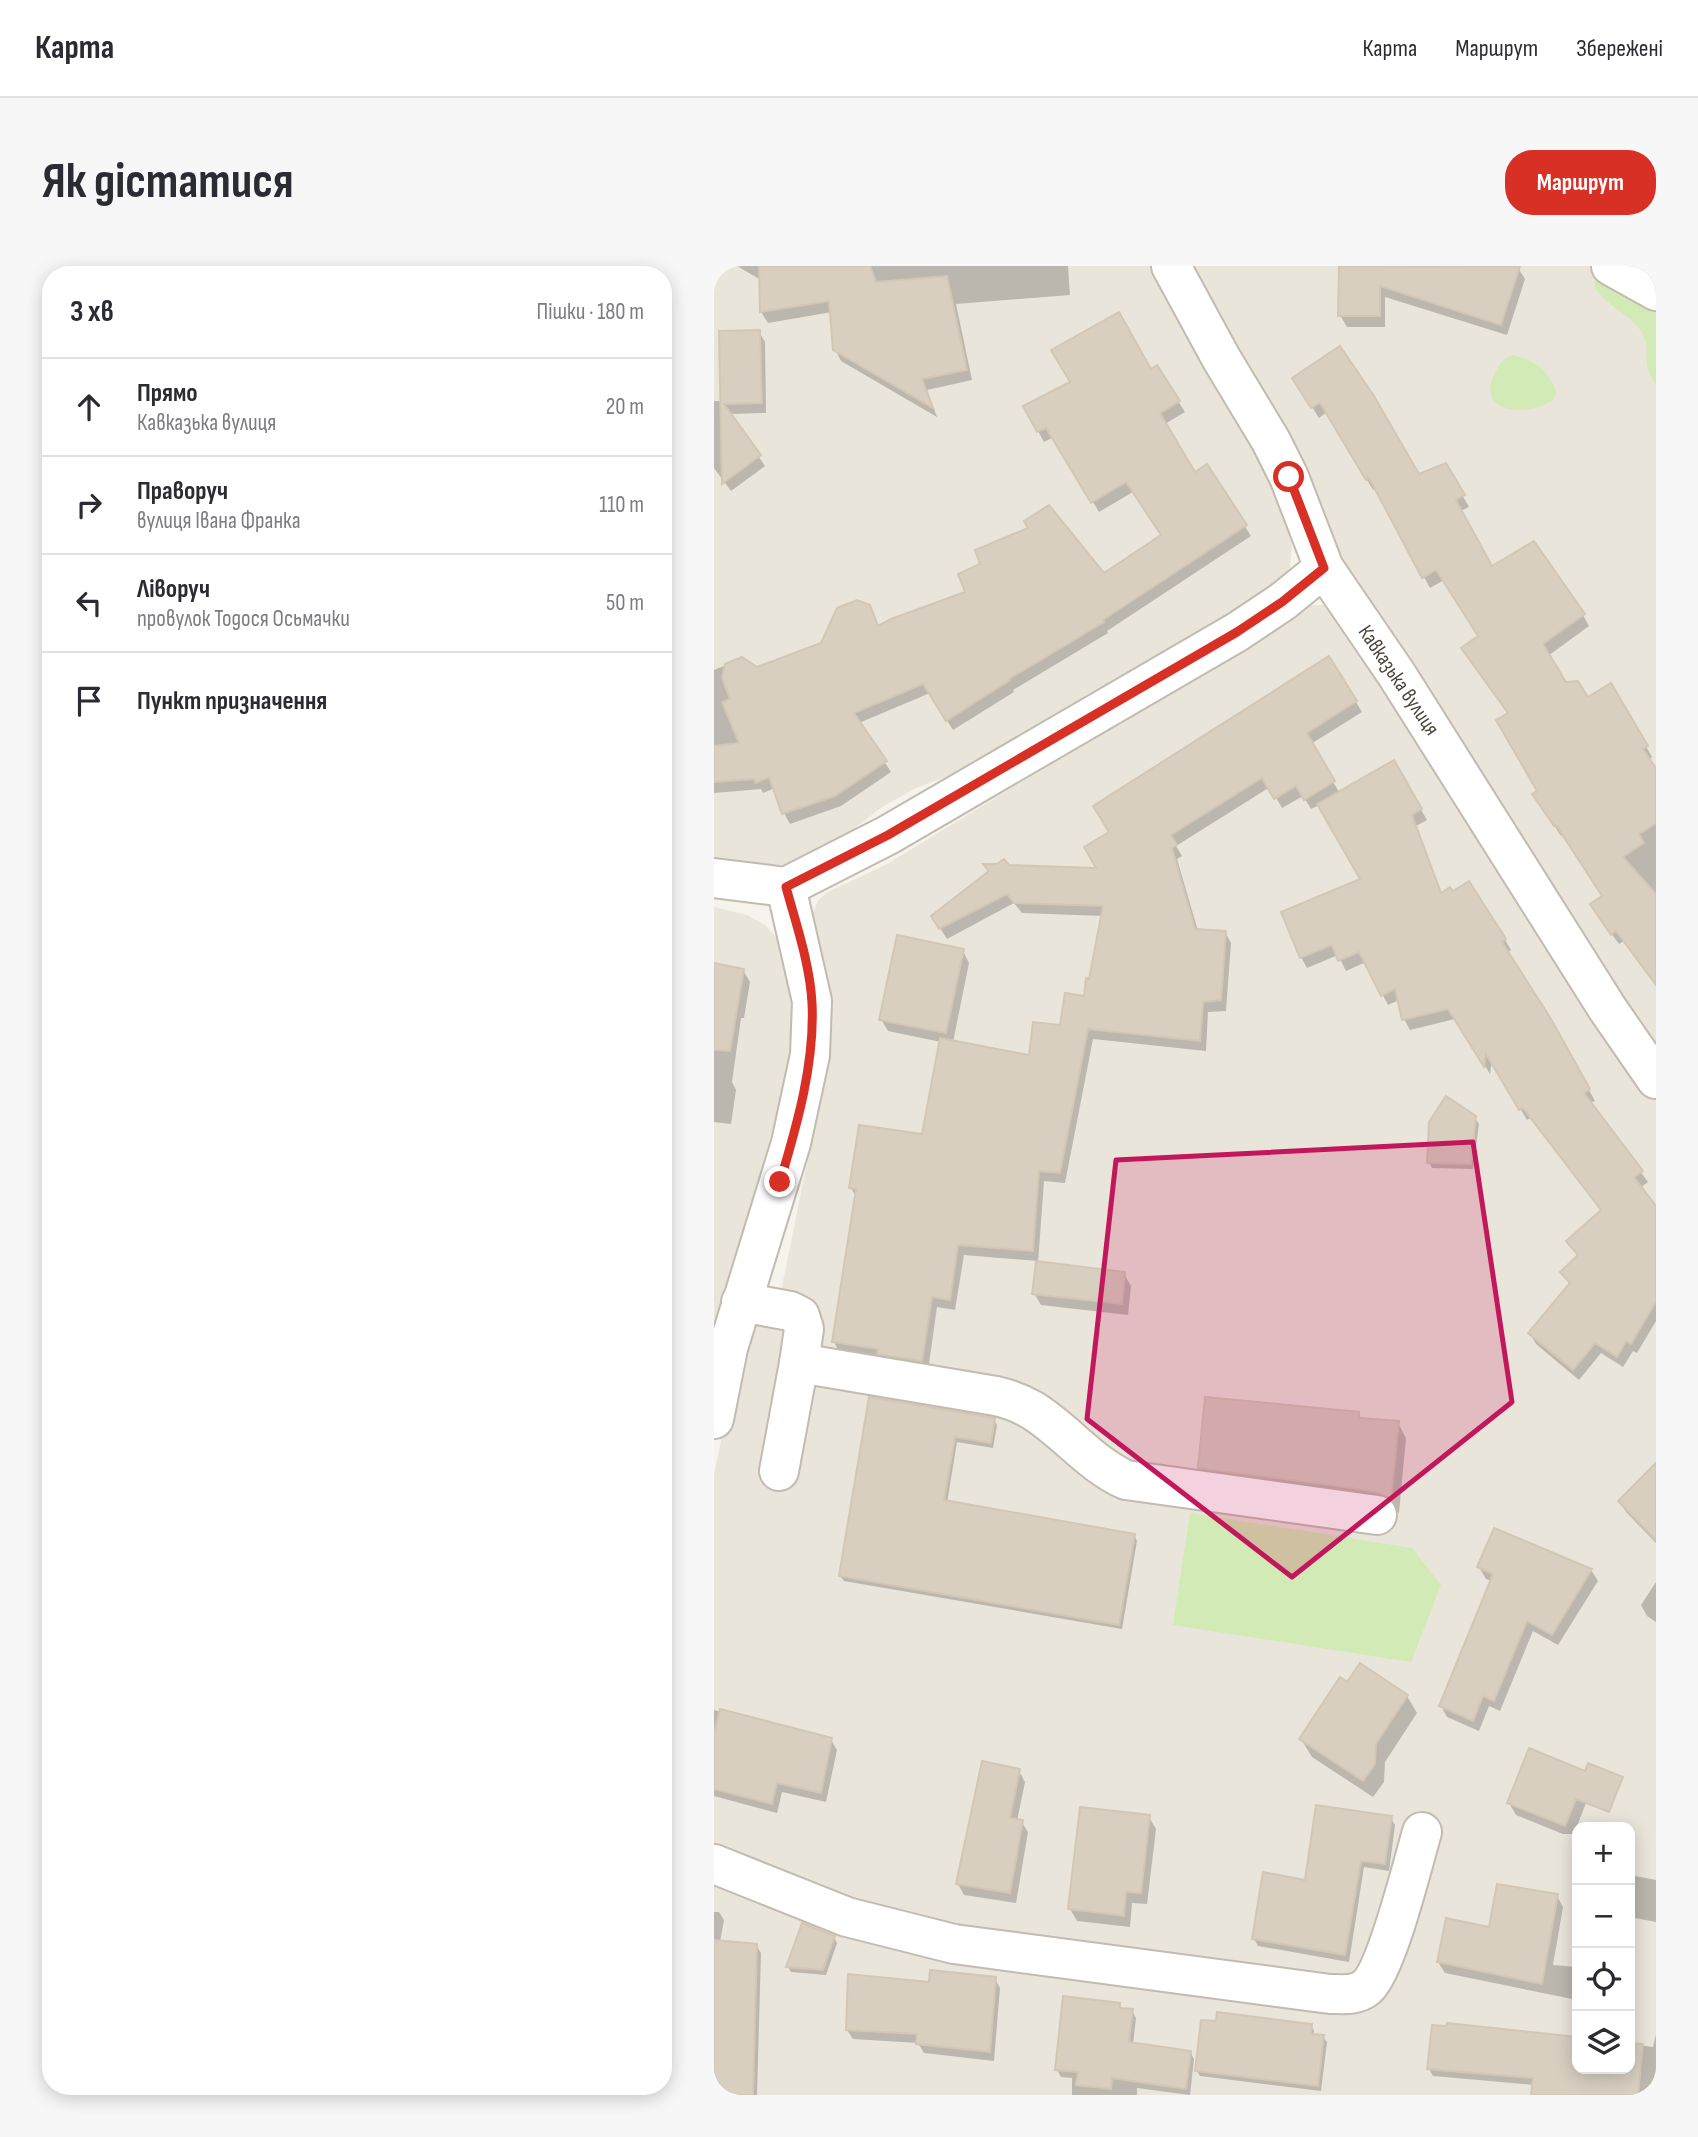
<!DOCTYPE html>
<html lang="uk">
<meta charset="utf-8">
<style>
body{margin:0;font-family:"Sofia Sans Condensed",sans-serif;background:#f7f7f7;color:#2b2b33}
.controls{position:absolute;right:21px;bottom:21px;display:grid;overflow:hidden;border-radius:14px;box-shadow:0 4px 18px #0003}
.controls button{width:63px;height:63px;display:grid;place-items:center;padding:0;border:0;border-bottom:2px solid #e1e1e2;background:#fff;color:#2b2b33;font:35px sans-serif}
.stop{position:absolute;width:21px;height:21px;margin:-16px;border:5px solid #d93025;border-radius:50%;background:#fff}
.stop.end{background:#d93025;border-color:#fff;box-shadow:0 2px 7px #0008}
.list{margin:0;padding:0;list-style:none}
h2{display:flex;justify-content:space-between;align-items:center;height:91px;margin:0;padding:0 28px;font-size:30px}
h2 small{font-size:23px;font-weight:400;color:#7c7c81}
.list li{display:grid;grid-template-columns:46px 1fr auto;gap:21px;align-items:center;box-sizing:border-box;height:98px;padding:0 28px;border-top:2px solid #e1e1e2}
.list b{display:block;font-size:26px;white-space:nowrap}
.list p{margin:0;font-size:23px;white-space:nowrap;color:#7c7c81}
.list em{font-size:23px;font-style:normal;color:#7c7c81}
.icon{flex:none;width:38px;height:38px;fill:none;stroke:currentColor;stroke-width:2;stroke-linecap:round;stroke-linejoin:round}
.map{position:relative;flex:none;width:942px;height:1829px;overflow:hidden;border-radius:28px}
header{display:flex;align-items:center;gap:42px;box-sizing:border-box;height:98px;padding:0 35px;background:#fff;border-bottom:2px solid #e1e1e2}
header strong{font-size:33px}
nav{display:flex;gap:38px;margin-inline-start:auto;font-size:24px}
.intro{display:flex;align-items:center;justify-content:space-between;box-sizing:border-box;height:168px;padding:0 42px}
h1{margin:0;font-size:49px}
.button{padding:18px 32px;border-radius:28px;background:#d93025;color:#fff;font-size:24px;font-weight:700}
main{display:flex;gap:42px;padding:0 42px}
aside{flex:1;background:#fff;border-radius:28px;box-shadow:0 4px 18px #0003}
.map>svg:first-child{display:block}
.residential{fill:#eae5da;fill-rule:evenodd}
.green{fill:#d2eab5}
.shadow{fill:#0003}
.building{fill:#d8cfc1;stroke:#d3c7b4;stroke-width:2}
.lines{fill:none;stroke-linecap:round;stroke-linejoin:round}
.minor-casing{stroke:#c2bbae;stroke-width:42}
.minor{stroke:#fff;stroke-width:38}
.route{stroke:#d93025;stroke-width:9}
.marked{fill:#c2185b;fill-opacity:0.2;stroke:#c2185b;stroke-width:5;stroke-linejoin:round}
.labels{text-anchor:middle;stroke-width:7;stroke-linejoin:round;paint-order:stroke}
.street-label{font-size:21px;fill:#4b4439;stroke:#fff}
</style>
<header>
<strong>Карта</strong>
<nav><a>Карта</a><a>Маршрут</a><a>Збережені</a></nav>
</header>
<div class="intro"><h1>Як дістатися</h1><a class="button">Маршрут</a></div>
<main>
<aside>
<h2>3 хв<small>Пішки · 180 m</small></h2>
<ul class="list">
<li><svg class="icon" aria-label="ahead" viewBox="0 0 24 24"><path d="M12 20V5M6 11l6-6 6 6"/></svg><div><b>Прямо</b><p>Кавказька вулиця</p></div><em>20 m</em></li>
<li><svg class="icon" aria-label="right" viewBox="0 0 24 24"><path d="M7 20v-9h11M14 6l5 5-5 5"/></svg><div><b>Праворуч</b><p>вулиця Івана Франка</p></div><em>110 m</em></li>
<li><svg class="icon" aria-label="left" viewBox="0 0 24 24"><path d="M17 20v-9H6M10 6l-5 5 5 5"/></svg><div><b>Ліворуч</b><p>провулок Тодося Осьмачки</p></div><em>50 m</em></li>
<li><svg class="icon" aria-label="arrive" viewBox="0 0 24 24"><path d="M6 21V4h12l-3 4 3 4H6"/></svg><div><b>Пункт призначення</b></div></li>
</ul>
</aside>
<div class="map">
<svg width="942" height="1829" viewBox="0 0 942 1829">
<rect width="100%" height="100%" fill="#f6f3ec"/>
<g class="residential">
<path d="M0 0H441L557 209 574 256 578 280 576 302 564 323 264 499 202 522 168 541 128 572 85 596 57 601 0 599Z"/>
<path d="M473 0H875L942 36V789L625 302Z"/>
<path d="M597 339H617L942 830V1829H0V1209L31 1057 60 1060 93 897 114 778 97 651 104 635 112 627 173 598 485 408 573 352ZM863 1561H916V1803H863Z"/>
<path d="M0 641 33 649 51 659 62 671 71 690 79 737 77 788 72 813 0 1084Z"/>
</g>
<g class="green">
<path d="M890 13 942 43V119C925 96 939 83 927 65 915 48 893 40 881 22V16Z"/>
<path d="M799 89C820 94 835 104 842 126L840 133C813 153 757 148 783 103 788 95 791 91 799 89Z"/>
<path d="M476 1247 698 1282 727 1319 697 1396 459 1359Z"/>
</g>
<g class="shadow">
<path d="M23 0H354L356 29 242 38 258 114 213 124 223 151 127 95 121 83 118 46 54 57 47 46V14Z"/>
<path d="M671 0H799L804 2 811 13 793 69 671 31V61H633L626 49 668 8Z"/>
<path d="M45 66 51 76 52 147 15 148 51 200 17 225 0 202V135H8Z"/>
<path d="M443 102 471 146 451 158 480 208 493 200 537 270 393 365 394 367 299 424 300 426 239 464 216 427 145 457 177 506 127 540 76 558 70 547 61 522 49 527 47 523 0 527V404L27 393 43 403 108 379 154 341 165 362 390 310 449 270 419 226 385 246 340 171 330 176 311 141 437 106Z"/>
<path d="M580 112 704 211 731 199 755 241 747 245 778 302 869 349 875 360 834 390 851 418 873 433 897 419 938 491 935 494 942 505V681L910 675 905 678 884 649 890 631 849 568 847 570 827 539 825 525 766 371 730 314 716 322 662 222 659 224 613 146 605 152Z"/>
<path d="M642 436 648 446 597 478 625 526 679 496 713 554 702 560 728 628 791 674 797 684 793 687 836 754 881 835 876 837 934 916 926 922 942 943V1055L923 1087 919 1085 909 1101 887 1087 865 1114 822 1078 816 1068 856 1019 848 1006 865 991 854 976 888 946 816 852 813 854 778 794 776 808 741 753 696 764 690 753 685 734 674 739 652 696 632 705 624 689 593 702 587 691 648 614 605 539 597 543 589 530 568 542 556 521 462 580 468 590 463 593 484 665 511 666 517 677 512 745 494 746 492 785 379 773 351 917 330 915 324 997 410 1008 417 1020 414 1049 327 1039 320 1027 324 995 250 989 241 1044 223 1041 214 1105 126 1087 120 1076 142 931 137 922 209 870 227 776 174 765 167 753 249 685 255 697 239 776 316 791 348 761 371 732 377 714 389 650 308 647 300 637 233 673 219 651 295 601 385 604 372 582Z"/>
<path d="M0 699 29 704 36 716 30 752H27L18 816 22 824 17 858 0 856Z"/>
<path d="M761 852 765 858 759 903 718 902 715 896Z"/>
<path d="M157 1133 280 1154 283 1159 279 1182 243 1176 233 1237 420 1269 423 1275 408 1363 130 1315 126 1310Z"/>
<path d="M644 1147 648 1154 684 1157 692 1172 685 1247 676 1242 495 1217 486 1202Z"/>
<path d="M942 1199V1277L912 1246 906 1236Z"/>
<path d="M781 1264 877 1304 884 1315 844 1379 819 1365 786 1445 775 1440 765 1465 733 1451 727 1440 778 1315 772 1313 765 1301Z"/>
<path d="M942 1316V1356L933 1350 927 1339Z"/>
<path d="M634 1419 693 1430 703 1447 671 1496 670 1516 659 1531 598 1491 587 1473Z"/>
<path d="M0 1444 117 1474 123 1484 112 1536 68 1526 63 1547 0 1530Z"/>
<path d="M305 1505 311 1516 303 1555H307L314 1566 302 1637 250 1629 244 1618Z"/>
<path d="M879 1519 860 1568H849L802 1549 795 1537Z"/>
<path d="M435 1551 442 1563 433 1638 418 1637 416 1661 363 1655 356 1643Z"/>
<path d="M677 1552 681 1559 675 1605 650 1601 635 1696 544 1680 540 1673 593 1616Z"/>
<path d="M916 1609 942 1614V1656L916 1651Z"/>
<path d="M843 1630 849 1641 839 1699 863 1701V1734L731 1707 724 1696 777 1663Z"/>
<path d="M0 1646H5L10 1654 6 1676 42 1679 47 1687 43 1829H0Z"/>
<path d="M120 1671 123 1677 112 1709 77 1706 74 1701Z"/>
<path d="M281 1713 286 1722 280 1795 210 1787 204 1777 139 1773 133 1764 216 1718Z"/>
<path d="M405 1738 409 1744 418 1745 422 1752 419 1778 476 1786 480 1793 476 1829 423 1822V1829H358V1812L347 1811 343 1804Z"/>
<path d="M597 1759 600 1765 599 1770 609 1771 613 1776 607 1825 486 1810 483 1805Z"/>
<path d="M735 1759 863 1773V1803H916V1778L939 1781 942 1768V1829H820V1819L719 1810 715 1803Z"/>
</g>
<g class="building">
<path d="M45 0H156L162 16 233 10 253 104 208 113 219 142 119 84 115 35 46 46Z"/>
<path d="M625 0 709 1 806 0 787 59 666 20V50H624Z"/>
<path d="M405 46 437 103 443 99 466 135 446 147 481 206 493 198 533 259 389 354 390 356 295 413 296 414 232 455 209 418 140 447 173 495 121 530 68 548 55 511 42 517 40 513 0 516V480L25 477 8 436 16 433 8 412 11 398 28 391 43 401 107 377 123 342 143 334 156 339 164 360 177 353 251 326 244 308 266 298 261 284 314 262 310 255 335 239 390 307 447 269 412 216 377 237 332 162 323 166 309 140 356 116 337 84Z"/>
<path d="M46 64 48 137 10 138 47 189 8 218 5 65Z"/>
<path d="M626 80 660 130 705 208 732 197 751 229 742 234 778 300 820 275 871 348 829 378 852 416 864 415 874 431 897 417 934 480 929 483 942 502V557L925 568 930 577 909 591 942 628V719L902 665 897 669 876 638 888 630 842 559 840 560 818 528 823 525 782 454 794 447 747 382 764 370 722 304 708 312 655 212 652 214 606 137 597 142 578 112Z"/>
<path d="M615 390 643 435 593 467 621 515 590 534 582 520 560 533 548 512 457 569 463 579 458 582 481 663 512 665 507 734 489 736 486 775 374 763 346 907 325 905 319 985 244 979 236 1034 218 1031 208 1095 163 1088 164 1083 118 1076 142 923 135 922 145 859 208 868 226 772 315 789 319 756 346 759 351 727 370 730 372 712 375 713 389 640 300 637 293 628 225 663 217 650 275 605 269 598H283L290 593 295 599 382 602 370 581 395 566 379 540Z"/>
<path d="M680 494 708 543 698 549 727 627 736 621 739 625 755 615 792 673 788 676 837 753 876 823 870 827 929 905 920 911 942 940V1035L917 1078 912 1075 903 1091 881 1077 859 1104 814 1067 856 1017 846 1006 864 989 852 975 887 944 809 842 805 844 772 788 770 801 734 743 688 754 681 723 667 730 645 686 624 695 618 679 586 692 567 646 646 613 603 538Z"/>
<path d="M183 669 250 683 232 767 165 754Z"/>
<path d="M0 697 30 703 16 785 0 784Z"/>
<path d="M732 830 762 850 757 898 713 897 715 856Z"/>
<path d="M322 995 411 1006 408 1038 318 1028Z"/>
<path d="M155 1131 281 1152 277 1177 241 1171 230 1234 421 1268 405 1359 125 1310Z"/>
<path d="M491 1131 645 1146V1152L685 1155 677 1233 666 1227 638 1222 484 1202Z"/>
<path d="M942 1197V1274L904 1235Z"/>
<path d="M780 1262 878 1303 838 1369 813 1355 780 1435 769 1430 759 1455 725 1440 779 1308 763 1301Z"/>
<path d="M646 1397 694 1429 662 1478 661 1498 649 1515 585 1473 626 1411 633 1416Z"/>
<path d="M6 1443 118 1472 107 1527 63 1517 58 1538 0 1523V1468Z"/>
<path d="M815 1482 871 1505 874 1497 909 1511 895 1546 862 1533 851 1560 793 1537Z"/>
<path d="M268 1495 306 1503 296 1552 309 1554 296 1627 242 1618Z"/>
<path d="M602 1539 678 1550 671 1598 647 1595 631 1689 538 1673 549 1606 591 1614Z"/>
<path d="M366 1541 436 1549 427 1627 412 1626 410 1650 354 1643Z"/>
<path d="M783 1618 844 1628 828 1718 723 1696 732 1652 775 1661Z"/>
<path d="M88 1657 121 1670 109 1704 72 1701Z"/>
<path d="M0 1674 43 1678 39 1829H0Z"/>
<path d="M216 1704 282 1711 276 1786 202 1778 203 1768 132 1764 134 1708 215 1716Z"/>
<path d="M349 1730 406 1737V1742L419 1743 415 1776 477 1785 472 1823 398 1812 397 1823 362 1819 364 1806 341 1804Z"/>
<path d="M503 1746 598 1758 597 1768 610 1769 604 1820 481 1805 487 1754 502 1755Z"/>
<path d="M733 1757 863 1771V1803H916V1777L929 1778 924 1829H817L819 1812 713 1803 718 1759 732 1760Z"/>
</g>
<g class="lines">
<g class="minor-casing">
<g id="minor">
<path d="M457 0 507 92 557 175 575 211 610 302 683 409 893 742 942 813"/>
<path d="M897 0 942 25"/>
<path d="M0 612 72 621 174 569 523 366 568 336 610 302"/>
<path d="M27 1036 76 1045 86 1050 90 1063 85 1097 282 1130C295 1133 306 1137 318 1144 351 1164 376 1198 412 1214L663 1249"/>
<path d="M0 1153 14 1082 77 877 96 789 98 735 72 621"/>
<path d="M65 1205 85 1097"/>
<path d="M0 1598 133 1651 240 1678 616 1728C630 1728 642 1730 653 1721 673 1703 699 1597 708 1566"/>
</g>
</g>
<use href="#minor" class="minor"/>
</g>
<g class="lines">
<path class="route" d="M66 916C83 859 101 797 98 737 96 698 82 658 72 621L174 569 523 366 568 336 610 302 575 211"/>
</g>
<path class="marked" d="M759 876 798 1136 578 1311 373 1153 402 894Z"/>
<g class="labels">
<g class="street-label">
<text transform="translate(685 414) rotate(56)" y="7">Кавказька вулиця</text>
</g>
</g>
</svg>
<div class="controls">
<button>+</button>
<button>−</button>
<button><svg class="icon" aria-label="locate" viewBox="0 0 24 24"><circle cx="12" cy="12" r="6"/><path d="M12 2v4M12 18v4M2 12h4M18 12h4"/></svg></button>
<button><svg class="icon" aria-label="layers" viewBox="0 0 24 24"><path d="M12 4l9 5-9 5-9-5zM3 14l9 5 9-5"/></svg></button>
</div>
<div class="stop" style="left:575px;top:211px"></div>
<div class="stop end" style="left:66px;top:916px"></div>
</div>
</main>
